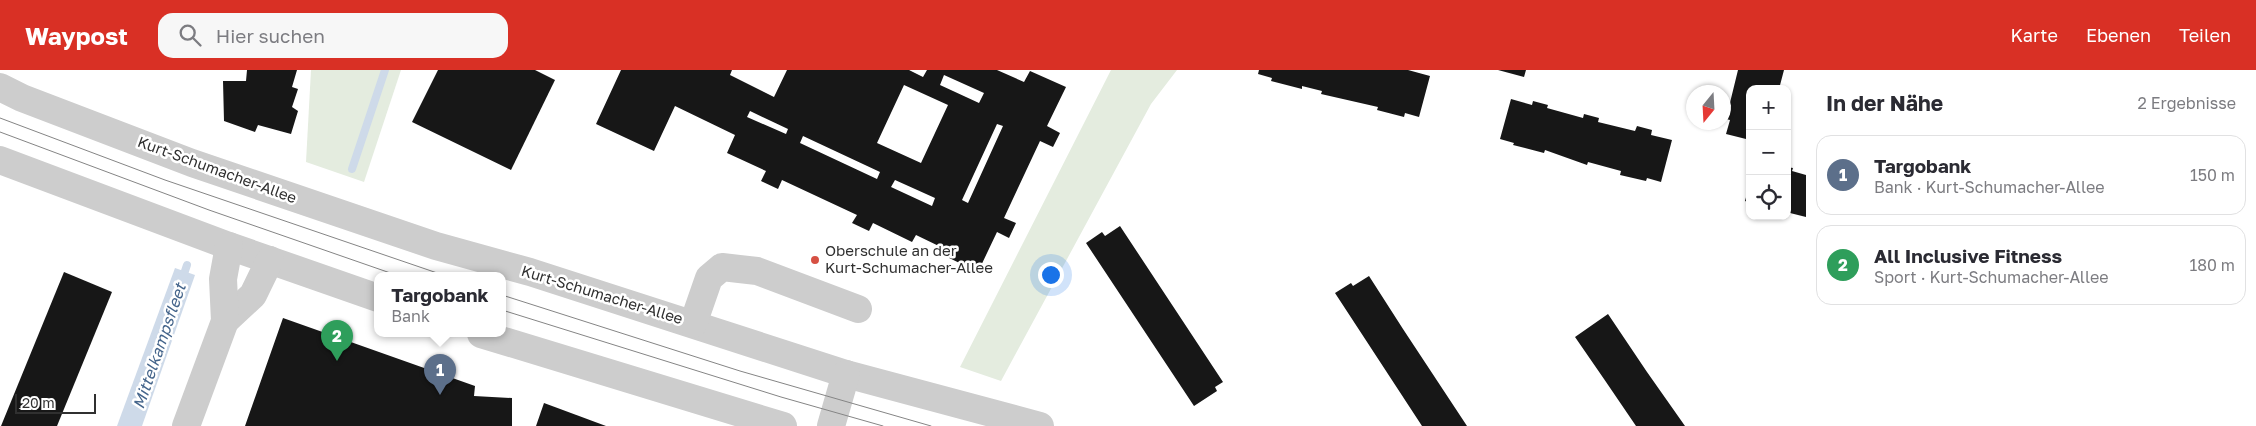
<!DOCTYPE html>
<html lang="de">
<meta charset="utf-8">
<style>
body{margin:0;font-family:"Golos Text",sans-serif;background:#f7f7f7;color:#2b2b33}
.controls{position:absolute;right:15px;top:15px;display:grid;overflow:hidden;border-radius:10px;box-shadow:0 1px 4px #0004}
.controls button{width:45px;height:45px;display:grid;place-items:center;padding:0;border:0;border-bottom:1px solid #e1e1e2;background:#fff;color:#2b2b33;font:25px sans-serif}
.compass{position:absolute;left:1686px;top:15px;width:45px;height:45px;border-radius:50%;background:#fff;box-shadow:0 1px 4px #0004;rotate:198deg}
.scale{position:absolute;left:15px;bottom:12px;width:81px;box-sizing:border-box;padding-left:5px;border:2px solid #303030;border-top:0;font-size:14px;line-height:18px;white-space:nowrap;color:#303030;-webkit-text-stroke:4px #fff;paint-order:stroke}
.you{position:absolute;left:1050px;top:204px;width:18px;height:18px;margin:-12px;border:4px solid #fff;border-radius:50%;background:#1a73e8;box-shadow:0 0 0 8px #1a73e833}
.badge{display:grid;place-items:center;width:32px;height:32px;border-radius:50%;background:#d93025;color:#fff;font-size:16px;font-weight:700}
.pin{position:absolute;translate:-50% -41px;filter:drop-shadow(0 1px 2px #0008)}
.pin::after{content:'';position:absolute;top:26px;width:18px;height:15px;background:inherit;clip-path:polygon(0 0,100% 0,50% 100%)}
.popup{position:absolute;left:374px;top:202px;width:132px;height:65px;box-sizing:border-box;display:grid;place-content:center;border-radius:10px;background:#fff;filter:drop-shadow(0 1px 4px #0005);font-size:16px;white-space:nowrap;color:#7c7c81}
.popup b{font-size:19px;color:#2b2b33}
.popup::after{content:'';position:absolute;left:50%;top:100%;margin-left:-10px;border:10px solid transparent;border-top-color:#fff}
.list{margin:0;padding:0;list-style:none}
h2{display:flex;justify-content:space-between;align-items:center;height:65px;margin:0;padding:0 20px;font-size:21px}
h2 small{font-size:16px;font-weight:400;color:#7c7c81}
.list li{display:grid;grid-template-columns:32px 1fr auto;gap:15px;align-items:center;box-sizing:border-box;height:80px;margin:0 10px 10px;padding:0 10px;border:1px solid #e1e1e2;border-radius:15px}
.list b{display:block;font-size:19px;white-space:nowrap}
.list p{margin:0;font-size:16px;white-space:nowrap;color:#7c7c81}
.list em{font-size:16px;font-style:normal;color:#7c7c81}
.icon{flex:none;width:28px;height:28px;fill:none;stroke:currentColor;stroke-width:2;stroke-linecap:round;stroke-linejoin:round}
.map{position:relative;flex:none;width:1806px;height:356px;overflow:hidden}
header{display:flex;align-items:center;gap:30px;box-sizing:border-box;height:70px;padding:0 25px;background:#d93025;color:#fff}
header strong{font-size:24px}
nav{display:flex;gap:28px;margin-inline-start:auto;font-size:18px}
.search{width:350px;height:45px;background:#f7f7f7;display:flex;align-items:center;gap:12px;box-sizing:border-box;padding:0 18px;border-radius:15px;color:#7c7c81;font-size:19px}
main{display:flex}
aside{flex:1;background:#fff}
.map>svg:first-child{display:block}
.green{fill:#e4ecdf}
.water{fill:#cedae9}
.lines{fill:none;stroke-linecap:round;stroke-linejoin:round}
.stream{stroke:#cedae9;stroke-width:8}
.building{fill:#171717;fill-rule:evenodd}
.minor{stroke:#cdcdcd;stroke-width:28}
.tram{stroke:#858585;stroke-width:1}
.poi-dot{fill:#d65043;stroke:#fff;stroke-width:2}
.labels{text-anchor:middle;stroke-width:5;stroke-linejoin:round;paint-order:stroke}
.street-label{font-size:15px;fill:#303030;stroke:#fff}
.poi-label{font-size:15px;fill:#303030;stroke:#fff;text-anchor:start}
.water-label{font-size:16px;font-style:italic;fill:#45658b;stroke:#fff}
</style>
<header>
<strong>Waypost</strong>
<div class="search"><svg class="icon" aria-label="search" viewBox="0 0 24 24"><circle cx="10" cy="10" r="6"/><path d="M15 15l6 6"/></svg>Hier suchen</div>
<nav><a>Karte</a><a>Ebenen</a><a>Teilen</a></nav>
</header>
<main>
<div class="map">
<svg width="1806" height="356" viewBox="0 0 1806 356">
<rect width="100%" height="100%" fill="#fff"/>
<g class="green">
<path d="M311 0H401L364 112 306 92Z"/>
<path d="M1111 0H1177L1151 34 1001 311 960 297Z"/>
</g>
<path class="water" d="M175 198 195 205 142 356H117Z"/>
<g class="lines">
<g class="stream">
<path d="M352 99 385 0"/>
<path d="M182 210 187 195"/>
</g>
</g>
<g class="building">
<path d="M247 0H297L292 17 298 19 292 37 298 41 291 64 258 55 255 62 224 51 223 11H246Z"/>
<path d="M438 0H535L555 10 511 100 412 52Z"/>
<path d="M621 0H732L730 5 774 27 787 0H909L923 7 927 0H997L1024 12 1030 1 1066 17 1047 56 1060 63 1053 77 1040 71 1004 148 1016 153 1009 168 997 162 978 202 943 185 945 179 916 165 912 172 873 153 869 161 852 153 857 145 782 110 778 119 761 111 766 101 727 83 735 65 675 36 654 81 596 54ZM944 5 984 23 979 33 940 15ZM904 15 948 35 921 93 877 73ZM750 41 788 59 786 64 747 47ZM997 54 1003 56 968 133 962 130ZM803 66 880 102 877 109 800 73ZM895 110 935 128 932 136 891 117Z"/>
<path d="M1259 0H1408L1430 6 1419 47 1405 43 1404 47 1377 40 1378 37 1321 24 1322 21 1302 16V19L1271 11 1272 8 1258 4Z"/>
<path d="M1498 0H1526L1524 7Z"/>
<path d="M1738 0H1784L1779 19H1750V70L1726 64 1730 50 1726 49Z"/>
<path d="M1511 29 1532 35 1533 31 1548 35 1547 38 1583 48 1584 44 1599 48 1598 52 1635 61 1637 56 1652 60 1651 65 1672 70 1661 112 1647 108 1646 111 1620 105 1621 101 1588 92 1587 95 1545 80 1544 83 1513 75 1514 73 1500 69Z"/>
<path d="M1787 97 1793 98 1792 101 1806 105V147L1790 143 1787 146Z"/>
<path d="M1749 116H1750V133L1745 131Z"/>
<path d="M1120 156 1223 312 1215 317 1217 321 1194 336 1086 173 1102 162 1105 166Z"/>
<path d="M64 202 112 222 57 356H1Z"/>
<path d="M1369 206 1403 259 1467 356H1422L1335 223 1351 213 1353 216Z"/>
<path d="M1608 244 1647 302 1685 356H1636L1604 309 1575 267Z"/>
<path d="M283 248 475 316 474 326 512 328V356H245Z"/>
<path d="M544 333 606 356H536Z"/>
</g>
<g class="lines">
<g class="minor">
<path d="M0 17 22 28 192 93 436 176 530 202 846 304 1040 356"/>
<path d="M0 90 229 176 378 228"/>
<path d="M225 251 253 225 270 190"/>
<path d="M693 254 709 208 722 197 757 201 858 239"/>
<path d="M481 264 783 356"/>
<path d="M186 356 225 251 223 209 229 176"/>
<path d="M831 356 846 304"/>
</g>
<g class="tram">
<path d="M0 48 165 110 446 206"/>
<path d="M0 62 209 140 399 206"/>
<path d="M502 225 740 301 931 356"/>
<path d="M502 240 781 327 883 356"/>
</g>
</g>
<circle class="poi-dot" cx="815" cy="190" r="5"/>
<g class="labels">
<g class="street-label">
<text transform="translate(217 100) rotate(20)" y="5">Kurt-Schumacher-Allee</text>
<text transform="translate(602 225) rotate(17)" y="5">Kurt-Schumacher-Allee</text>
</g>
<g class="poi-label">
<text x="825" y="186">Oberschule an der<tspan x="825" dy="17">Kurt-Schumacher-Allee</tspan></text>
</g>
<g class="water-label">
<text transform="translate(159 276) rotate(-71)" y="6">Mittelkampsfleet</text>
</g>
</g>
</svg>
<div class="controls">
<button>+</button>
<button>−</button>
<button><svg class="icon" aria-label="locate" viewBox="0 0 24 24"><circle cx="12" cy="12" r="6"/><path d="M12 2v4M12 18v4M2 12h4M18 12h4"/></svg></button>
</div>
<svg class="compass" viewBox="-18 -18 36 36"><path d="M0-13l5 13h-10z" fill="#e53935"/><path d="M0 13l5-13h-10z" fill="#7c7c81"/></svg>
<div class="scale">20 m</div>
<div class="you"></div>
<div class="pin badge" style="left:440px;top:325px;background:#5c6f8a">1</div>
<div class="popup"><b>Targobank</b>Bank</div>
<div class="pin badge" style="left:337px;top:291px;background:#2e9e5b">2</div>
</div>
<aside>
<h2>In der Nähe<small>2 Ergebnisse</small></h2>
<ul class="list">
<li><span class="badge" style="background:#5c6f8a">1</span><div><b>Targobank</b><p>Bank · Kurt-Schumacher-Allee</p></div><em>150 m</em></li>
<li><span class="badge" style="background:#2e9e5b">2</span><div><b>All Inclusive Fitness</b><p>Sport · Kurt-Schumacher-Allee</p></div><em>180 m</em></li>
</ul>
</aside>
</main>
